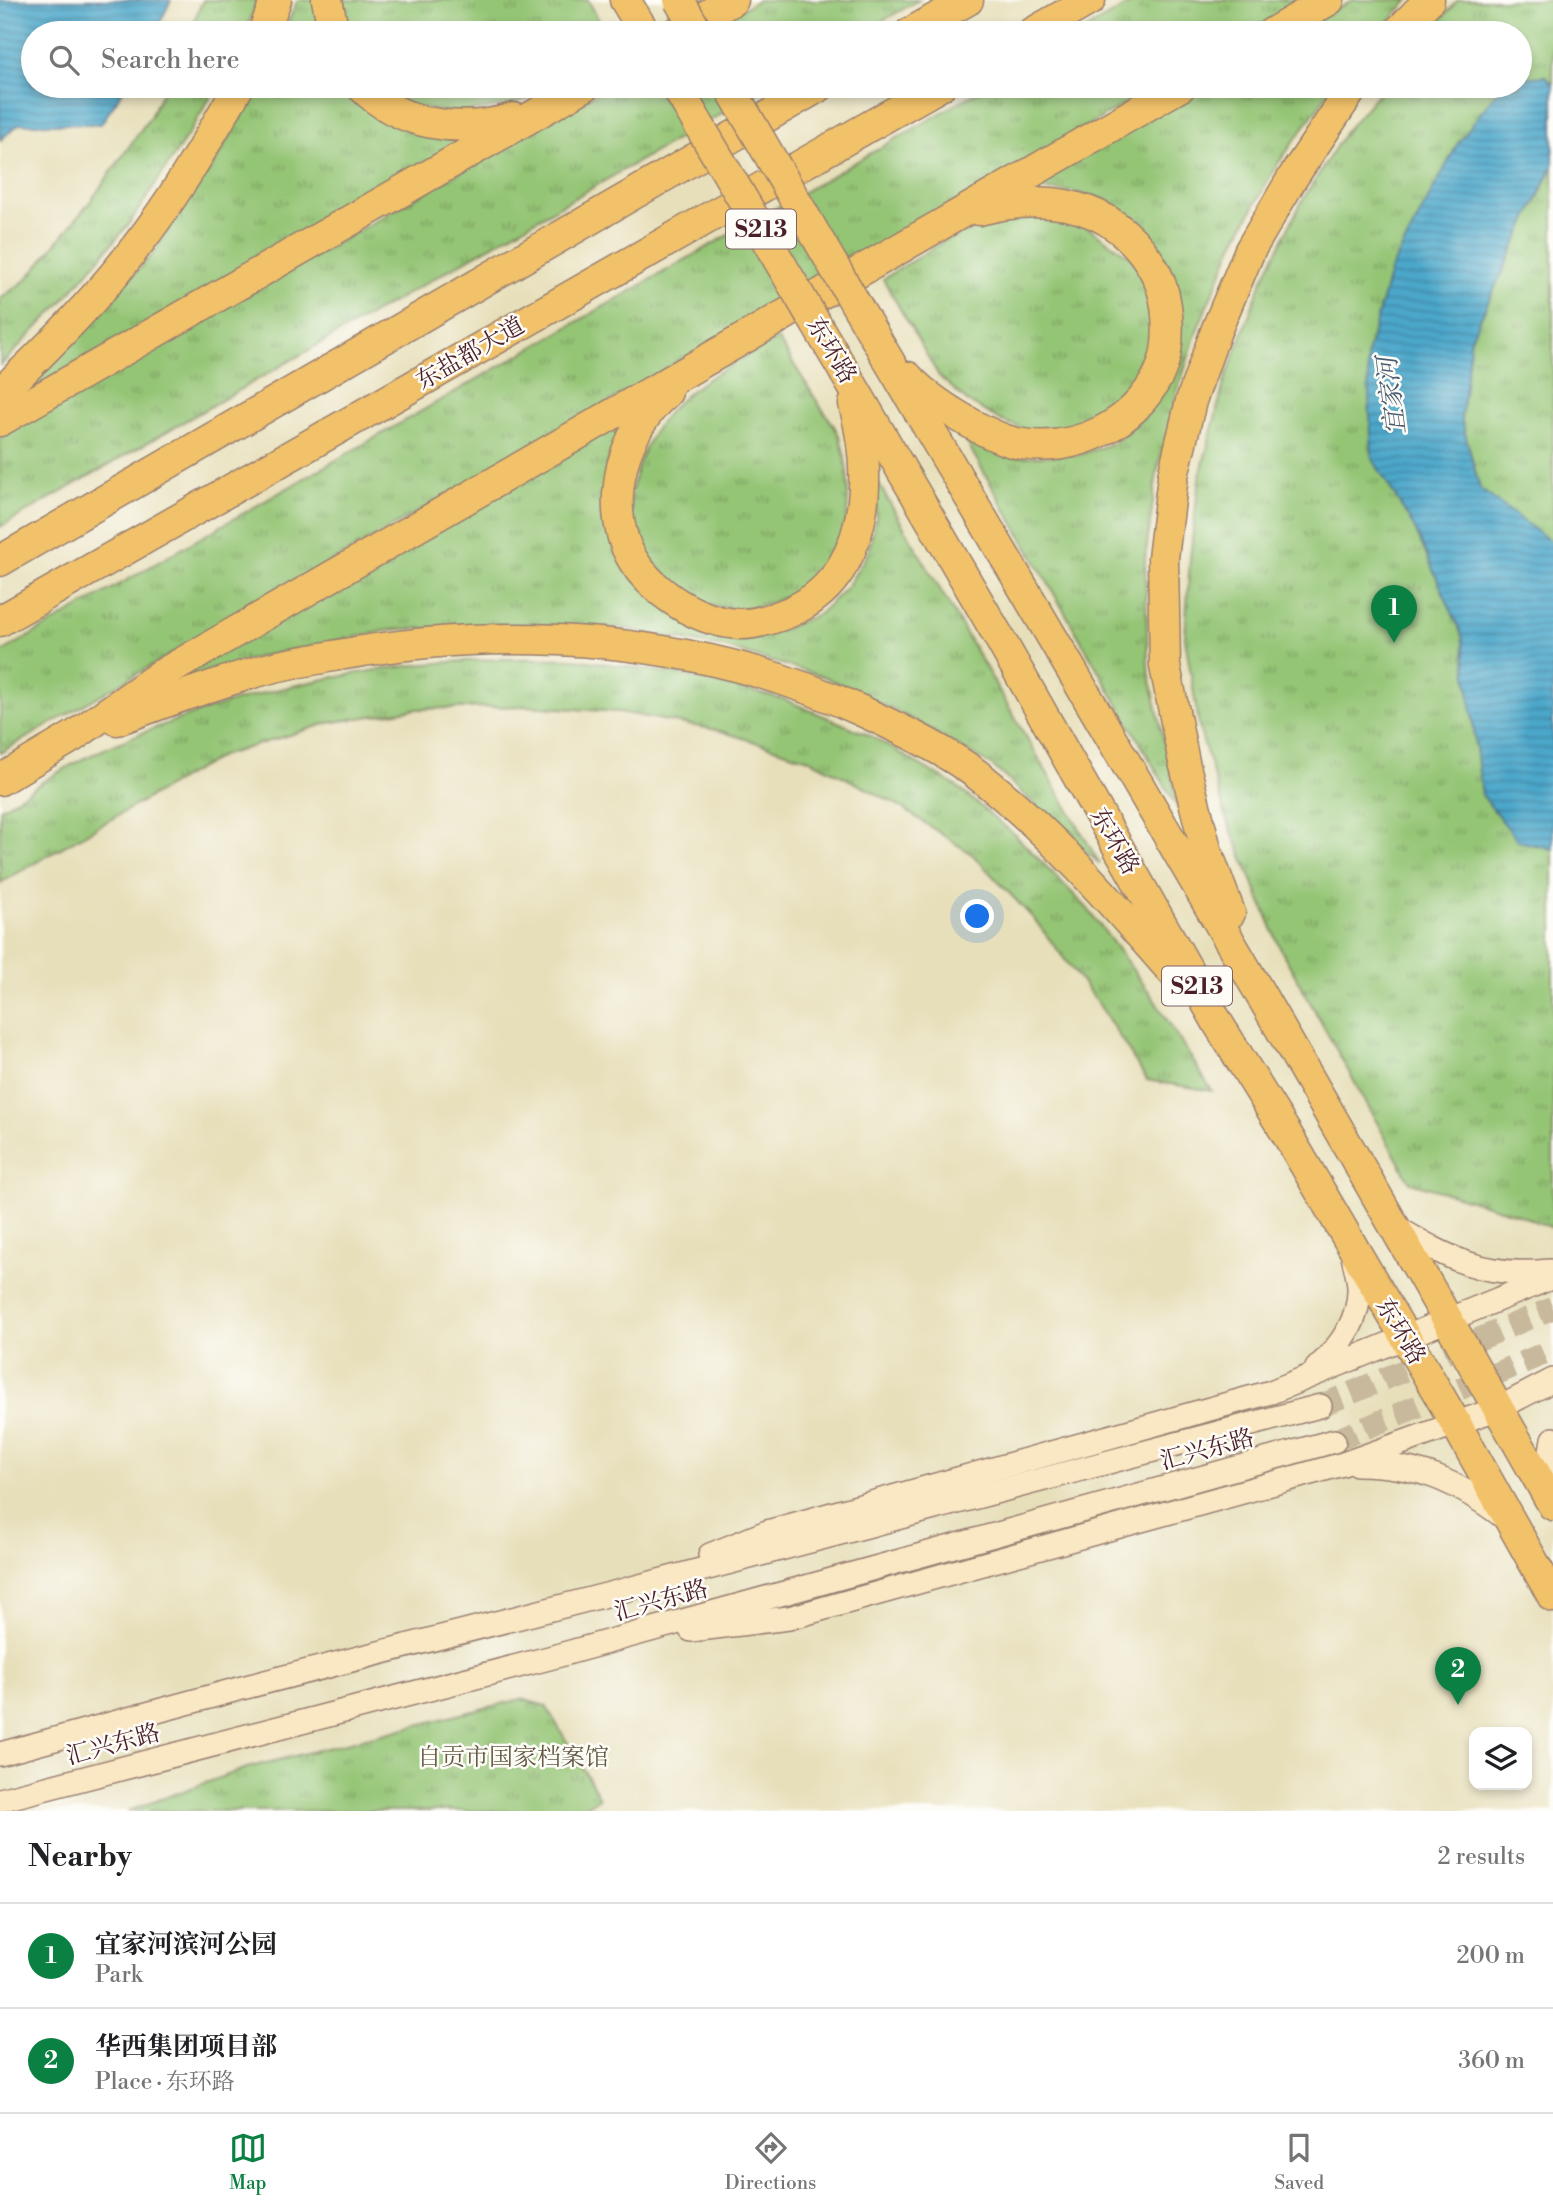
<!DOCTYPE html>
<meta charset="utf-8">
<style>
body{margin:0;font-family:"Libre Bodoni","Noto Serif SC",serif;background:#f6f6f6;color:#202124}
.controls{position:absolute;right:21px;bottom:21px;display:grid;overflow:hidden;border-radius:14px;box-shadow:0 4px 10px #0003}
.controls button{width:63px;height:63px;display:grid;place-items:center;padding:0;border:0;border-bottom:2px solid #e0e0e0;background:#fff;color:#202124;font:35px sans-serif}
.you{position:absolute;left:978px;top:917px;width:24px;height:24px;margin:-18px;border:5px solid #fff;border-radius:50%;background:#1a73e8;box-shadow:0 0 0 10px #1a73e833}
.badge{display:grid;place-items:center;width:46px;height:46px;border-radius:50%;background:#0b8043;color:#fff;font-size:23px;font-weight:700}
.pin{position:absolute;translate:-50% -58px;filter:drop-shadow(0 2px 4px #0008)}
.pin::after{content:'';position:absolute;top:37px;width:24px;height:21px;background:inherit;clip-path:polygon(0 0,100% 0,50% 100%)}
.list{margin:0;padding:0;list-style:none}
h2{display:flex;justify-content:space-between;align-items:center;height:91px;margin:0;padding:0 28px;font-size:30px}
h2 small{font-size:23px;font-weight:400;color:#757577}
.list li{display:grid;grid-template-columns:46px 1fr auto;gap:21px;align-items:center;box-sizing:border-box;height:105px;padding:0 28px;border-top:2px solid #e0e0e0}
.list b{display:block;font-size:26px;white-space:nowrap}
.list p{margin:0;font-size:23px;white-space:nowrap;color:#757577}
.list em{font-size:23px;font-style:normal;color:#757577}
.icon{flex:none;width:38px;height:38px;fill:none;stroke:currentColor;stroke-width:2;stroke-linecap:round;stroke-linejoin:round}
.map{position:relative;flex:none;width:1553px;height:1811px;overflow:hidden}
.search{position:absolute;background:#fff;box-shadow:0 4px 10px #0003;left:21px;right:21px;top:21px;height:77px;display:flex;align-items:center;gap:18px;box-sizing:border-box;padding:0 24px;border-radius:38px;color:#757577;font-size:26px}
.sheet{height:301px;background:#fff}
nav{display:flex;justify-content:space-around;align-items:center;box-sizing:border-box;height:98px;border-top:2px solid #e0e0e0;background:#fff;font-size:19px;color:#757577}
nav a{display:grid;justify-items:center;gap:4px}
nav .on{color:#0b8043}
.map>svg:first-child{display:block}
.grass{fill:url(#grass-tufts);stroke:#6f7250;stroke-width:2}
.water{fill:url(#water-rules);stroke:#4a637a;stroke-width:2}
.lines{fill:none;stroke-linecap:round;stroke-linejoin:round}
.secondary-tunnel{stroke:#c8b99d;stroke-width:23;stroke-dasharray:23 11;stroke-linecap:butt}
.secondary-casing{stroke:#987f72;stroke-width:26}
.highway-casing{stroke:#987f72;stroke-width:33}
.secondary{stroke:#fae7c3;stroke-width:23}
.highway{stroke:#f2c26a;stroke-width:30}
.highway-bridge-casing{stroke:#987f72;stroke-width:33;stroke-linecap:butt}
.highway-bridge{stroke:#f2c26a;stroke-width:30}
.labels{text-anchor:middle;stroke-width:5;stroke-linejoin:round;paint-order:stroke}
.shield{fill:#fdfcf7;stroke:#806168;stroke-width:2}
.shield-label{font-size:23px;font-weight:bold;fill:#4a1f2b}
.street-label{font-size:24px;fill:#4a1f2b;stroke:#fdfcf7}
.park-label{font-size:24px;fill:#645945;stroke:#fdfcf7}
.water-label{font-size:26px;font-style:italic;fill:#4a5c73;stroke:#fdfcf7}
</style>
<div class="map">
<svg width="1553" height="1811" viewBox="0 0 1553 1811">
<defs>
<pattern id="grass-tufts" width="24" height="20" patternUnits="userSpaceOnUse" patternTransform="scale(1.75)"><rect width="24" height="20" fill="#94c575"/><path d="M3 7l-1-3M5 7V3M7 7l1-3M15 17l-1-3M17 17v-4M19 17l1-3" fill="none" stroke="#7b9f60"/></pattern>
<pattern id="water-rules" width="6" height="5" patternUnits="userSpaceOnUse" patternTransform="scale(1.75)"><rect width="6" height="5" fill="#4ba7ca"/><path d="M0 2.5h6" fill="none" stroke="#4087a4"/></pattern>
</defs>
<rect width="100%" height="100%" fill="#fdfcf7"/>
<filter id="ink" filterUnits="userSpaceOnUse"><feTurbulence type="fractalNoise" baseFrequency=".0143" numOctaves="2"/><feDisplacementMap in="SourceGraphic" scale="14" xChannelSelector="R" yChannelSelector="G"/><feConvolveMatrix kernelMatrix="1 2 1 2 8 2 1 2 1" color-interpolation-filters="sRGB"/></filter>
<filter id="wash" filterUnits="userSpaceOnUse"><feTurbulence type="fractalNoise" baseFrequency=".00686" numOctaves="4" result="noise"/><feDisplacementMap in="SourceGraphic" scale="28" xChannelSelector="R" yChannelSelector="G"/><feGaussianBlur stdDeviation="1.57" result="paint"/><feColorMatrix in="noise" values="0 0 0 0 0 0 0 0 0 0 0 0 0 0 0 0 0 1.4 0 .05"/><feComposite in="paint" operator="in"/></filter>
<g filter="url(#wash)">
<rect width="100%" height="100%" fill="#e7dfba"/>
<g class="grass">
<path d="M203 0H258L245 33H189Z"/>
<path d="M298 0H319L322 33H283Z"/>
<path d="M341 0H588L606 33H348Z"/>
<path d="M758 0H919L861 33H700Z"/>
<path d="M1137 0H1305L1247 33H1079Z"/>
<path d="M1353 0H1409L1378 33H1295Z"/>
<path d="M1458 0H1553V1228L1517 1214 1410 1182 1281 950 1227 820 1200 731 1185 638 1190 558 1199 480 1224 383 1262 281 1302 201 1345 132 1384 86H1520V33H1429Z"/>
<path d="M165 86H217L189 133 129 224 62 302 0 366V299L27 279 90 202 150 117Z"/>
<path d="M259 86H344L365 107 468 139 12 401 58 357 152 255 213 165Z"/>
<path d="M380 86H558C519 107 456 120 413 105 402 102 391 92 380 86Z"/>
<path d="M609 86H770L0 527V438Z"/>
<path d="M988 86H1156L0 753V653Z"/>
<path d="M1204 86H1333L1275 168 1234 243 1199 325 1177 392 1157 472 1145 559 1148 667 1179 810 963 436 989 449 1011 457 1079 455 1114 443 1144 417 1179 297 1171 271 1158 247 1135 220 1109 200 1073 192 1025 188Z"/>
<path d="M1017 218H1050L1081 223 1132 258 1147 282 1154 316 1153 344 1143 373 1123 401 1096 417 1065 430 1033 432 1002 421 967 401 939 376 883 279 944 241 976 229Z"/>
<path d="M778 339C792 361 806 384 820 406 827 416 836 427 840 438 850 468 853 524 835 552 811 592 753 621 707 603 689 597 676 587 664 574 655 565 642 552 637 540 621 502 638 452 662 420 689 383 739 361 778 339Z"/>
<path d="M628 418 606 465 605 512 634 580 780 631 819 614 847 587 868 553 876 518 877 481 1100 864 994 767 914 720 825 677 727 648 622 628 501 624 390 630 262 656 172 681Z"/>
<path d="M574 659 683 675 783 699 869 735 956 786 1015 835 1087 908 1150 993 1212 1091 1147 1080 1100 1006 1034 919 973 855 893 802 809 759 717 730 619 712 527 706 416 709 328 723 221 756 0 883V809C28 792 57 771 87 757 210 699 347 666 483 660 513 658 543 659 574 659Z"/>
<path d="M521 1699 546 1706 600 1798 578 1811H128L247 1768Z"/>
</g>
<g class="water">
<path d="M0 0H171L155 33H33V86H126L101 124H19L0 140Z"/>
<path d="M1546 76 1553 84V166L1471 338 1461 418 1480 489 1553 543V849L1518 841 1482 795 1462 635 1415 529 1372 458 1367 355 1390 271 1458 143 1501 86H1520V78Z"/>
</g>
</g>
<g filter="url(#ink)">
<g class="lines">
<g class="secondary-tunnel">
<path d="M1320 1406 1553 1308"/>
<path d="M1334 1441 1553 1350"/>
</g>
<g class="secondary-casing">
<g id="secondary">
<path d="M1395 1227C1450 1259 1484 1278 1550 1271"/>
<path d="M1317 1368C1340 1347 1360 1321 1359 1288 1359 1278 1355 1266 1353 1256"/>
<path d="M1553 1439 1551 1451 1553 1500"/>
<path d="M1357 1464C1420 1465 1455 1480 1505 1518"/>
<path d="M710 1555 767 1532 1271 1392 1553 1277"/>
<path d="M691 1630 789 1618 1343 1464 1499 1408 1553 1380"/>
<path d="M0 1754 242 1688 606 1595 1320 1406"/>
<path d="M0 1800 549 1658 1334 1441"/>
</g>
</g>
<g class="highway-casing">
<g id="highway">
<path d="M327 0 334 33"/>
<path d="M625 0 645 33"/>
<path d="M263 33 276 0"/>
<path d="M676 33 733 0"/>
<path d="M910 33 968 0"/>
<path d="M1032 33 1090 0"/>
<path d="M1272 33 1329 0"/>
<path d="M1397 33 1429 0"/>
<path d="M361 86C400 126 461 134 514 118"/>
<path d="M883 351C1110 733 1334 1118 1553 1505"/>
<path d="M845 373 996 632 1219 1025 1288 1136 1456 1424 1553 1597"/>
<path d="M908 377C928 400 991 440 1022 444 1078 452 1133 425 1159 374 1169 353 1169 328 1166 306 1163 284 1153 265 1140 249 1099 199 1038 195 979 210"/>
<path d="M667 392C638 418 620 455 618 494 617 509 619 526 624 541 639 585 693 621 738 624 755 625 775 618 790 612 870 576 874 478 854 404"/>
<path d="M0 393C47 349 96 300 135 248 175 198 207 141 239 86"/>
<path d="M0 421 585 86"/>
<path d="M0 561 820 86"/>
<path d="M0 621 940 86"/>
<path d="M117 720C165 702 214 684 263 670 286 663 310 661 333 656 510 623 700 636 864 712 903 730 949 752 983 779 1056 837 1117 909 1179 979"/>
<path d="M0 780 74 736 159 676 1181 86"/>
<path d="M1230 913 1206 849 1184 762 1165 666 1163 558 1173 476 1191 401 1216 331 1250 250 1293 177 1354 86"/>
</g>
</g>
<use href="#secondary" class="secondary"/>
<use href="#highway" class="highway"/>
<g class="highway-bridge-casing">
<g id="highway-bridge">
<path d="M679 0 698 33"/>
<path d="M676 86 845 373"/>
<path d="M729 86 883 351"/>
</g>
</g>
<use href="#highway-bridge" class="highway-bridge"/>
</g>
</g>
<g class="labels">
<g class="shield">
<rect x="726" y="209.5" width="70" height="39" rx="5"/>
<rect x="1162" y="966.5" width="70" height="39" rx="5"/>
</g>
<g class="shield-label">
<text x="761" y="237">S213</text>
<text x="1197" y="994">S213</text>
</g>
<g class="street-label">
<text transform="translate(832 350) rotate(59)" y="8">东环路</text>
<text transform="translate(470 353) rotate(-30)" y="8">东盐都大道</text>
<text transform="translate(1115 841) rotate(60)" y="8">东环路</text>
<text transform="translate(1401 1331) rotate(59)" y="8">东环路</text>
<text transform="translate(1207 1449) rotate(-15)" y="8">汇兴东路</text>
<text transform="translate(661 1600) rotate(-15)" y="8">汇兴东路</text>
<text transform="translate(113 1744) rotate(-15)" y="8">汇兴东路</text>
</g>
<g class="park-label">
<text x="513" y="1765">自贡市国家档案馆</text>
</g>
<g class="water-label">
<text transform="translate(1391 396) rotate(-97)" y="9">宜家河</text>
</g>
</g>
</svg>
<div class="controls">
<button><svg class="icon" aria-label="layers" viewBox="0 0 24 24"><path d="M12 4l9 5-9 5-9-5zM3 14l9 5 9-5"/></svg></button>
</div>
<div class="you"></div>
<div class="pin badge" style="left:1394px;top:643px">1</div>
<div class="pin badge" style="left:1458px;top:1705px">2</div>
<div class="search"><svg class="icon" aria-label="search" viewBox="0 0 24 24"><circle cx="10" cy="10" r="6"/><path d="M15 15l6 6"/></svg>Search here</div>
</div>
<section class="sheet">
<h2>Nearby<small>2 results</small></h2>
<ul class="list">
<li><span class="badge">1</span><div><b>宜家河滨河公园</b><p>Park</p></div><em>200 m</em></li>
<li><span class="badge">2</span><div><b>华西集团项目部</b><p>Place · 东环路</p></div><em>360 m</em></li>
</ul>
</section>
<nav>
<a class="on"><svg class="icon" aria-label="map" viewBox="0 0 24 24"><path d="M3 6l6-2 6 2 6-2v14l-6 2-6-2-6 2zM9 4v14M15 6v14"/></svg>Map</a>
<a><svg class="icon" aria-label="directions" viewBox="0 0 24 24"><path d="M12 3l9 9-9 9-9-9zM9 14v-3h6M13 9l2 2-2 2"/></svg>Directions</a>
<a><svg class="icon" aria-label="saved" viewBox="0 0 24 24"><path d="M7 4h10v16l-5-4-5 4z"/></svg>Saved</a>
</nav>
